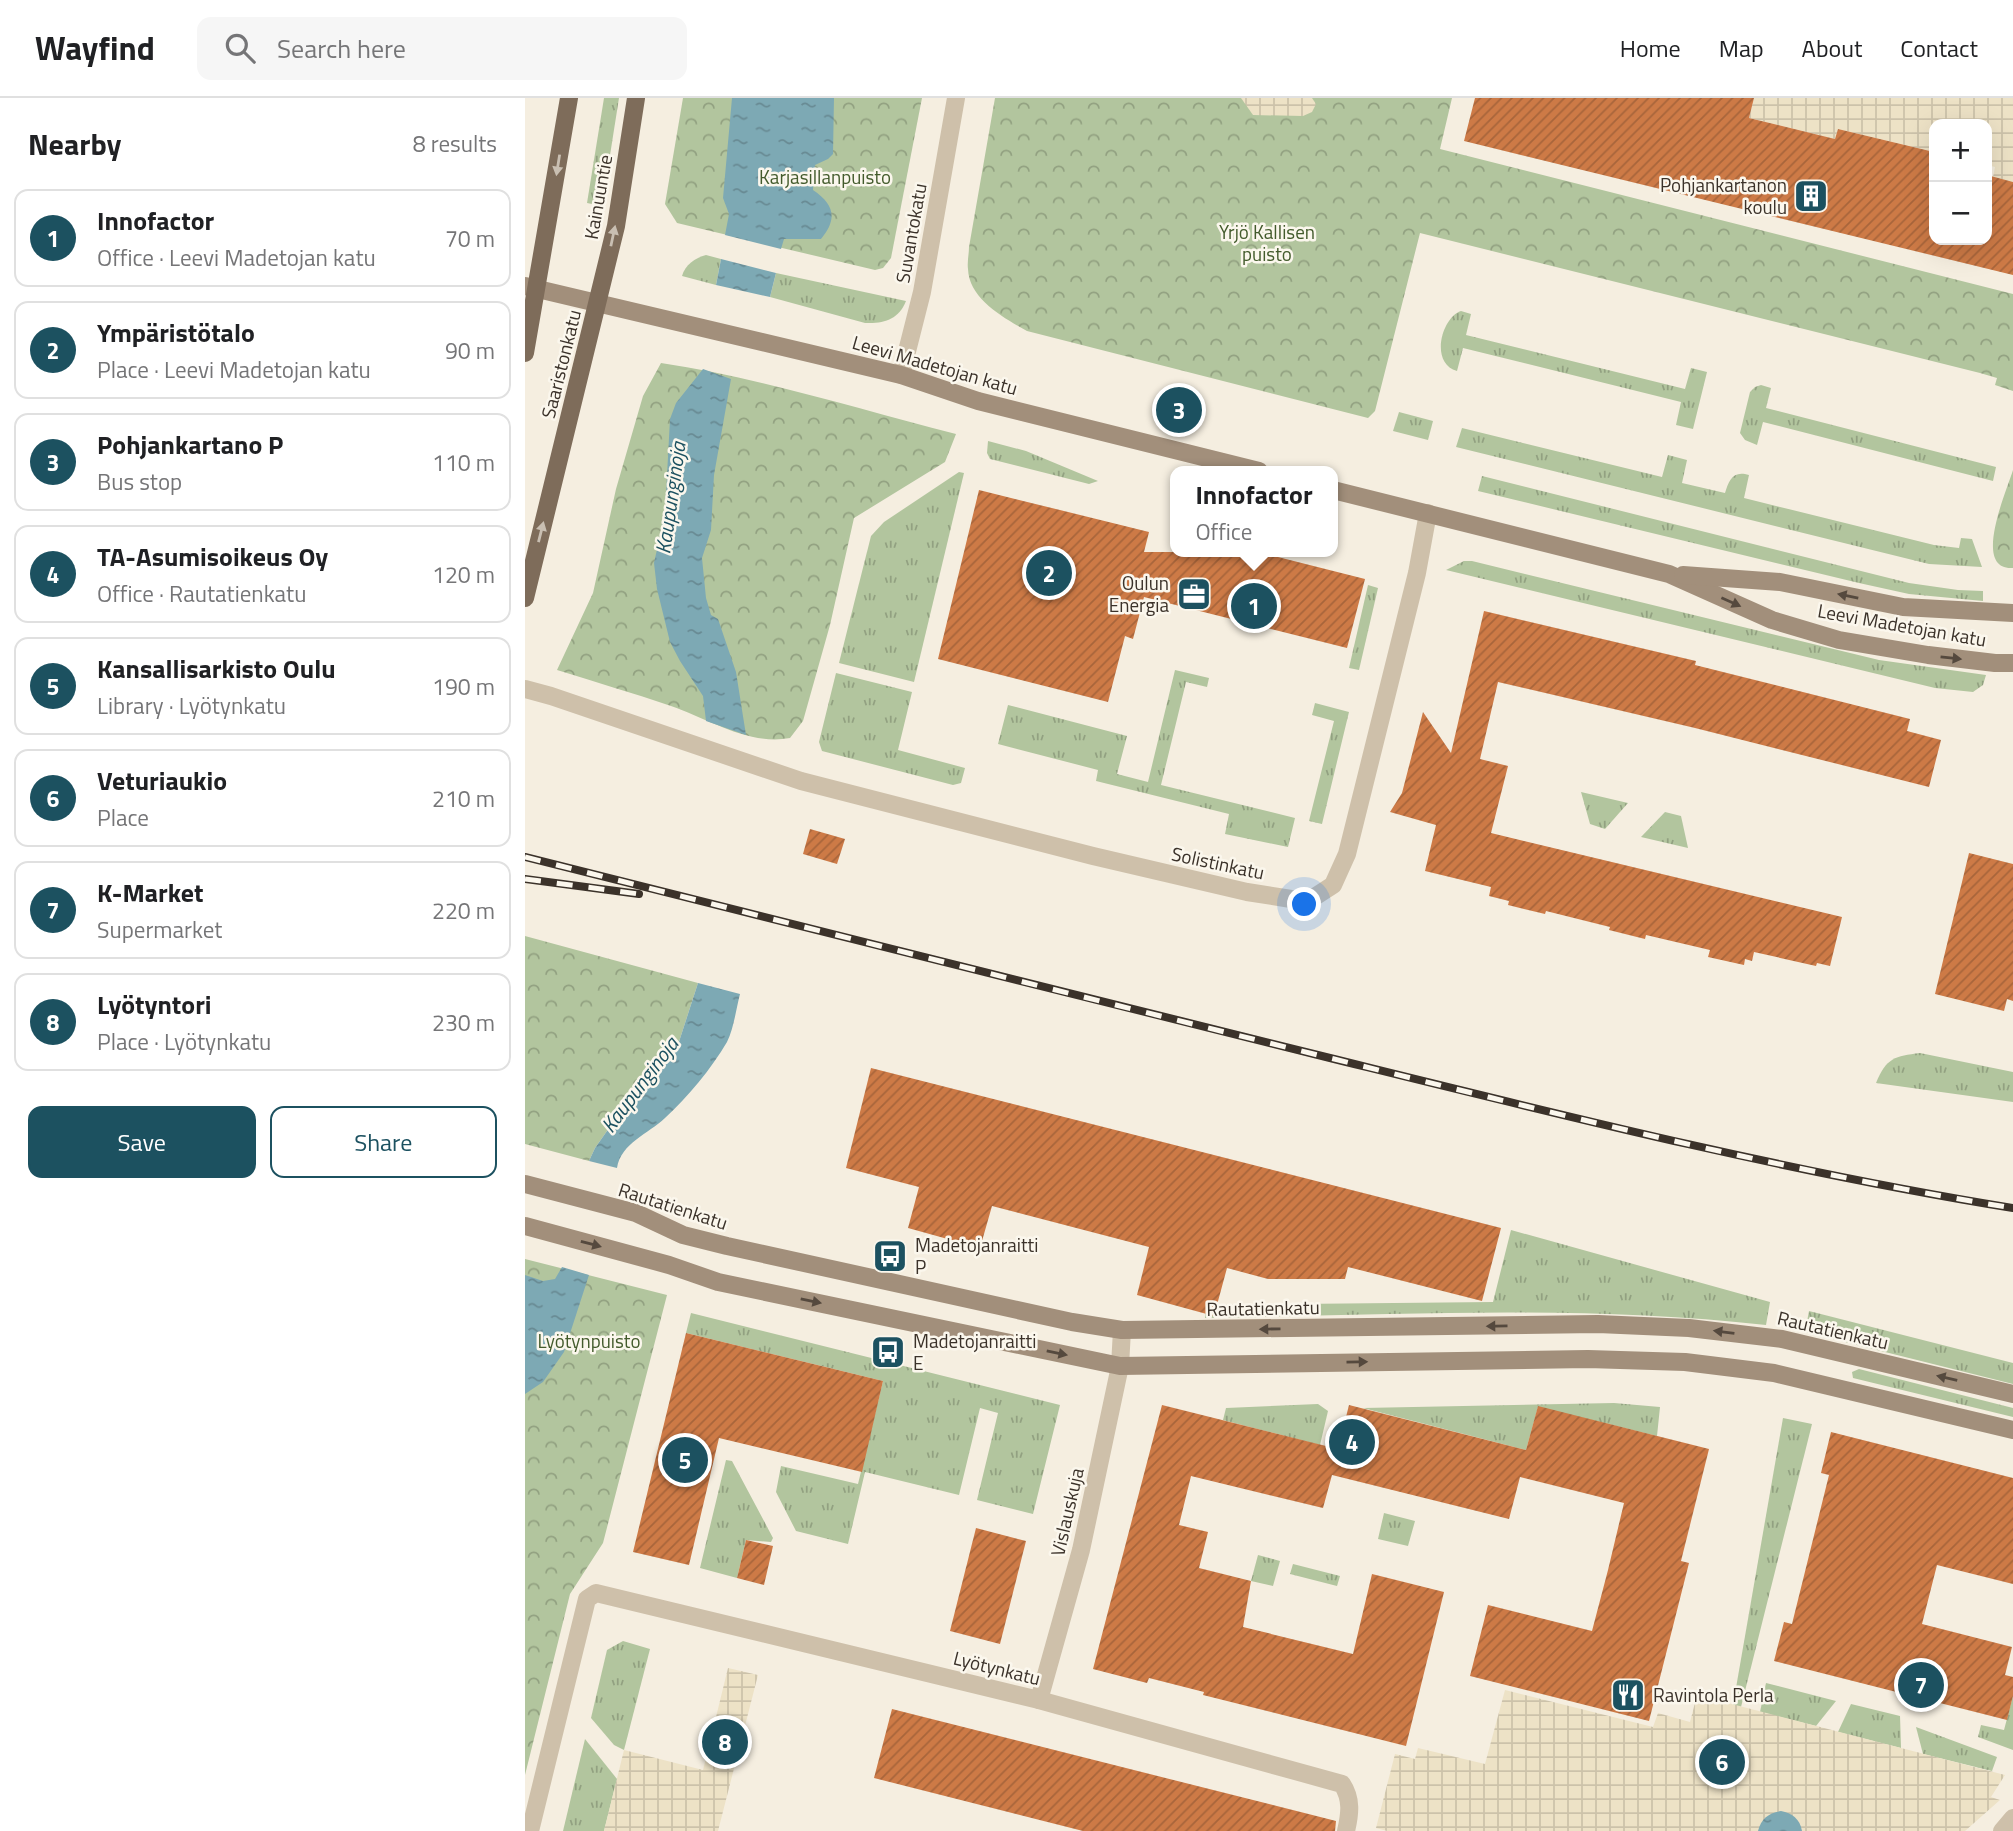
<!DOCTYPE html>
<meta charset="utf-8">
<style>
body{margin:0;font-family:"Titillium Web",sans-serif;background:#f6f6f6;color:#202124}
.controls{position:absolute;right:21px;top:21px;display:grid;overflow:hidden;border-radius:14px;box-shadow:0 7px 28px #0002}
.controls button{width:63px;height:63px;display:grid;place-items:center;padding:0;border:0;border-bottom:2px solid #e0e0e0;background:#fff;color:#202124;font:35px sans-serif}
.you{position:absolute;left:780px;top:807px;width:24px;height:24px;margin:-18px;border:5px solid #fff;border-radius:50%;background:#1a73e8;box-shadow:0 0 0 10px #1a73e833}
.badge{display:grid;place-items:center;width:46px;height:46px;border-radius:50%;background:#1c5160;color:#fff;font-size:23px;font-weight:700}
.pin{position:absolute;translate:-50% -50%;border:4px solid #fff;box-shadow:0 2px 7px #0006}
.popup{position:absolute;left:645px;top:368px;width:168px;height:91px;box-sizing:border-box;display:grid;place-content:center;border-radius:14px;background:#fff;filter:drop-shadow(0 2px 5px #0005);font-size:23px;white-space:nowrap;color:#757577}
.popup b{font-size:26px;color:#202124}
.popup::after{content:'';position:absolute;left:50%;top:100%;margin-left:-14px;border:14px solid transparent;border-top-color:#fff}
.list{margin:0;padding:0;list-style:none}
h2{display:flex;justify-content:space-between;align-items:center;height:91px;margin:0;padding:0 28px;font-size:30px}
h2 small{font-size:23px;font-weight:400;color:#757577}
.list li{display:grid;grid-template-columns:46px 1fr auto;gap:21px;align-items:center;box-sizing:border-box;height:98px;margin:0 14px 14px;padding:0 14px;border:2px solid #e0e0e0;border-radius:14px}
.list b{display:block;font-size:26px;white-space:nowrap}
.list p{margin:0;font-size:23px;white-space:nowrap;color:#757577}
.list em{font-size:23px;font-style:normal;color:#757577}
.actions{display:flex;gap:14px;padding:21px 28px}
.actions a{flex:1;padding:16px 0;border:2px solid #1c5160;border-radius:14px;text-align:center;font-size:24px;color:#1c5160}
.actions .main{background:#1c5160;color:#fff}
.icon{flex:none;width:38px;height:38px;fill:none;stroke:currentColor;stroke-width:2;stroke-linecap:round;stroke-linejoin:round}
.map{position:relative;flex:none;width:1488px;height:1733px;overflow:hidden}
header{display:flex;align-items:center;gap:42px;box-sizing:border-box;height:98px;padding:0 35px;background:#fff;border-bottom:2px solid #e0e0e0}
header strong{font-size:33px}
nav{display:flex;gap:38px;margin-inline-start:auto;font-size:24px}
.search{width:490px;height:63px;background:#f6f6f6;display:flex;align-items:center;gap:18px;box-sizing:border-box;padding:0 24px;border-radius:14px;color:#757577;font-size:26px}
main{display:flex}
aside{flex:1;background:#fff}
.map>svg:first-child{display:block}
.grass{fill:url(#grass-tufts)}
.park{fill:url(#park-crowns)}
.plaza{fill:url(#plaza-grid)}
.water{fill:url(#water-ripples)}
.building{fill:url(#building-hatch)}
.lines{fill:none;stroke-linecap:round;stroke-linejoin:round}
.street{stroke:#cec0aa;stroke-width:18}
.secondary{stroke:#a28f7b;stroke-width:18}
.primary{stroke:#7e6c5a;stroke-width:18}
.rail-casing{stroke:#3b322a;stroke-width:8}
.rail{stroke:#fbf7ed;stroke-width:5;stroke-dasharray:16;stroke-linecap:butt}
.oneway{fill:#c9bfb2}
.oneway2{fill:#55493e}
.labels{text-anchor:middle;stroke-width:5;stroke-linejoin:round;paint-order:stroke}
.park-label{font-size:19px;fill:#435b2c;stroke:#fbf7ed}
.poi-label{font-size:19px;fill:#3b322a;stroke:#fbf7ed;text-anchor:start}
.street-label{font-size:19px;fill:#3b322a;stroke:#fbf7ed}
.water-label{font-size:21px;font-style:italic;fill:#1c5160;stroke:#fbf7ed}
</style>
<header>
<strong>Wayfind</strong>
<div class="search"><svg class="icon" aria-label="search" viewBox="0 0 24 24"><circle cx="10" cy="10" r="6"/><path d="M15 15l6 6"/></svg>Search here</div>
<nav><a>Home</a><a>Map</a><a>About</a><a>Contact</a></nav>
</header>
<main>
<aside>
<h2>Nearby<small>8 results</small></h2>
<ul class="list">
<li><span class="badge">1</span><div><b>Innofactor</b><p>Office · Leevi Madetojan katu</p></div><em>70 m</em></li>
<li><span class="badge">2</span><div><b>Ympäristötalo</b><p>Place · Leevi Madetojan katu</p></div><em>90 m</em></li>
<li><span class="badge">3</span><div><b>Pohjankartano P</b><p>Bus stop</p></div><em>110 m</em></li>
<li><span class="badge">4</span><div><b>TA-Asumisoikeus Oy</b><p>Office · Rautatienkatu</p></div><em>120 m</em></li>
<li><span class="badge">5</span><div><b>Kansallisarkisto Oulu</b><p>Library · Lyötynkatu</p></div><em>190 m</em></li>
<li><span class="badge">6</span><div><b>Veturiaukio</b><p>Place</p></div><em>210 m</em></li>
<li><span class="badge">7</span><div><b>K-Market</b><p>Supermarket</p></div><em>220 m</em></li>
<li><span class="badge">8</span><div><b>Lyötyntori</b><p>Place · Lyötynkatu</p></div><em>230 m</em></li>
</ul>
<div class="actions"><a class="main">Save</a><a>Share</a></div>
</aside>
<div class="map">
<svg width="1488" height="1733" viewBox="0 0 1488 1733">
<defs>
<pattern id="grass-tufts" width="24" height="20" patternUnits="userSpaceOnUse" patternTransform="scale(1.75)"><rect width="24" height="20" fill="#b2c59e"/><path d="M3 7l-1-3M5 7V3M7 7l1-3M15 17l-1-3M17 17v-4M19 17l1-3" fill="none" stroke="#92a181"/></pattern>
<pattern id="park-crowns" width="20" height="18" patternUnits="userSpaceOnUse" patternTransform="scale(1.75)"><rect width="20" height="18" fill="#b2c59e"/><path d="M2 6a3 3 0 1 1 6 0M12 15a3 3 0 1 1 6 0" fill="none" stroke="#92a181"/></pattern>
<pattern id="plaza-grid" width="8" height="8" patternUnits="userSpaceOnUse" patternTransform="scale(1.75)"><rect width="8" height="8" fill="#ede2c6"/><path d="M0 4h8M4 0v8" fill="none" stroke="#ccc2aa"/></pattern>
<pattern id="water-ripples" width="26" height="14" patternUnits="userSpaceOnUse" patternTransform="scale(1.75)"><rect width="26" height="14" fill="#7da9b4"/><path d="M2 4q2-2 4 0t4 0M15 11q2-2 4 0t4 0" fill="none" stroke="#688a93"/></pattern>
<pattern id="building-hatch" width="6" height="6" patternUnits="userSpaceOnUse" patternTransform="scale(1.75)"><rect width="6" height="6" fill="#cd7a46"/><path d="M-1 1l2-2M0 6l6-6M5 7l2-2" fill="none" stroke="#a8653b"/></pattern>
</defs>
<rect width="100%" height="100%" fill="#f5eee0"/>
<g class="grass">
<path d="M79 0H94L77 108 62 105Z"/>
<path d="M181 157 196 161 191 187 157 178C160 167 170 160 181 157Z"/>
<path d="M251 175 381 203C374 221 359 226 340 225L245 199Z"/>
<path d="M936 213 946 216 941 237 1160 291 1166 270 1182 274 1168 331 1151 327 1156 304 938 250 932 273C904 265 917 219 936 213Z"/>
<path d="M1236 287 1246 290 1241 310 1471 369 1468 383 1238 324 1232 347 1220 342 1215 335 1225 294 1230 289Z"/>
<path d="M874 314 908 323 903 342 868 333Z"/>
<path d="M937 330 1137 379 1143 357 1162 362 1157 385 1200 395C1204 382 1208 372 1224 377L1219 400 1409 447 1434 450 1436 440 1447 441 1457 469 1404 466 931 349Z"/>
<path d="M463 343 501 353 573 383 564 386 465 361 462 355Z"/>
<path d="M434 374 439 375 389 584 314 565 346 438 359 424Z"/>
<path d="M957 378 1384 485 1433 492 1458 493V503L1384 496 1334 485 953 393Z"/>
<path d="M939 463H947L1354 562 1461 577 1458 587 1448 594 1410 590 921 472Z"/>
<path d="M843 487 853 490 834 572 824 570Z"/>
<path d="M650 572 684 580 682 589 661 584 636 687 770 720 763 749 700 736 704 716 571 683 573 672 473 646 483 607 602 638 592 676 623 684Z"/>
<path d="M311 575 387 594 373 652 440 670 436 685 428 687 297 653 294 644Z"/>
<path d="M790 605 824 614 797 726 784 723 809 623 787 617Z"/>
<path d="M1056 694 1103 705 1080 731 1065 726Z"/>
<path d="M1140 714 1156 718 1163 750 1116 739Z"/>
<path d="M1395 955 1488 974V1004L1351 985C1361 960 1370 958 1395 955Z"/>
<path d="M986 1132 1245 1204 1241 1227C1055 1206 867 1217 680 1220V1207L968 1204Z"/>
<path d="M1284 1213 1488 1265V1286L1280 1234Z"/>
<path d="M166 1215 535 1307 508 1416 452 1402 473 1315 455 1310 434 1397 340 1374 323 1446 271 1433 251 1394 256 1368 333 1386 358 1283 161 1235Z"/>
<path d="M1334 1271 1488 1310V1319L1328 1280 1327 1274Z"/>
<path d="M1089 1305 1135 1309 1132 1338 1013 1309 1001 1352 838 1310Z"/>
<path d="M793 1306 803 1313 795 1347 698 1322 701 1310Z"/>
<path d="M1258 1320 1287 1326 1216 1609 1208 1607Z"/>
<path d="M201 1362 207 1363 248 1440 246 1444 221 1442 212 1480 175 1470Z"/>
<path d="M859 1415 890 1423 883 1448 853 1441Z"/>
<path d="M733 1457 755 1463 748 1488 726 1483Z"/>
<path d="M768 1466 815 1478 812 1488 765 1476Z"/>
<path d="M98 1543 125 1551 99 1652 89 1647 66 1620 82 1552Z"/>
<path d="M1241 1585 1311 1603 1291 1628 1235 1614Z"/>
<path d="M1488 1598V1652L1453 1639 1456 1627 1479 1632Z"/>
<path d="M1326 1606 1375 1618 1376 1650 1313 1634Z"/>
<path d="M1391 1629 1472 1659 1467 1673 1398 1656Z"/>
<path d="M60 1641 92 1681 79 1733H38Z"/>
</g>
<g class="park">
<path d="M158 0H397L366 160 358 170 350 172 152 125 140 106Z"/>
<path d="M470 0H927L915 51 1488 196V293L1470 287 1472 280 1455 275 895 135 850 313 843 320 502 233C479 220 444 201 443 171 442 164 444 156 444 149Z"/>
<path d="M136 265C236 280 333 311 431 336L420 364 329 420 305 527 278 623 265 640C224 648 184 621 146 608 108 595 70 584 32 572L68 495 91 391 118 298Z"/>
<path d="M1488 372V470C1446 473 1482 392 1488 372Z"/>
<path d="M0 838 173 885 151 953 106 1007 89 1023 70 1050 64 1063 0 1046Z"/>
<path d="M0 1161 142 1197 78 1445 45 1496 0 1677Z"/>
</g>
<g class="plaza">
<path d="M716 0H787L791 6 787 14 778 18 728 17Z"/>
<path d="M1229 0H1488V84L1468 79 1470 69 1462 67V26H1409V54L1313 31 1310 41 1224 20Z"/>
<path d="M203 1570 233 1577 193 1733H79L99 1652 178 1672Z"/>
<path d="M980 1592 1128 1629 1133 1615 1165 1624 1172 1597 1480 1677 1466 1699 1475 1702 1440 1733H862L851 1730 870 1656 890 1661 893 1650 960 1666Z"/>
</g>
<g class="water">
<path d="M207 0H309L308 56 303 61 290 67 288 92C309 106 313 121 296 141H259L256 151 200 137 204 116 198 100Z"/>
<path d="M196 161 251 175 245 199 191 187Z"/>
<path d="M178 271 206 281 189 377 186 432 177 460 181 500 186 517 193 521 211 574 221 637 181 623 178 598 155 563 145 544 132 491 129 465 140 415 145 321 151 305Z"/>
<path d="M173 885 215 896C211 911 209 930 202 944 186 971 163 999 140 1020 123 1036 96 1045 92 1070L64 1063 70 1050 89 1023 106 1007 151 953Z"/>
<path d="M37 1169 64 1177 39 1254 18 1284 0 1296V1177L18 1183 30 1181Z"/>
<path d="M1256 1713C1267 1715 1275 1721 1277 1733H1233C1236 1721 1243 1715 1256 1713Z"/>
</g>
<g class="building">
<path d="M950 0H1229L1224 20 1310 41 1313 31 1409 54V142H1462V77L1488 84V177L939 43Z"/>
<path d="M454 392 624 434 619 454H733L840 481 822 550 619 499 608 541 600 538 583 604 413 561Z"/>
<path d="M959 513 1171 563 1170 567 1385 621 1382 633 1416 642 1404 689 1170 630 973 584 955 661 983 668 966 735 1317 819 1305 868 1292 865 1291 868 1229 854 1227 863 1220 861 1219 867 1183 859 1185 852 1121 837 1120 841 1084 832 1085 829 1021 813 1020 816 983 807 984 803 964 798 966 789 900 773 911 727 865 714 877 695 898 614 926 655Z"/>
<path d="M285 731 320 741 312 766 278 756Z"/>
<path d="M1444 755 1488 766V903L1482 901 1479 913 1410 896Z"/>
<path d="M346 970 976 1130 957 1203 823 1169 820 1181H743L702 1170 689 1218 612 1197 624 1149 467 1108 455 1150 383 1130 394 1089 321 1070Z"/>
<path d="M161 1235 358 1283 337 1374 194 1340 164 1467 108 1454Z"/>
<path d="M637 1307 813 1351 824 1307 1001 1352 1013 1308 1184 1351 1156 1463 1164 1465 1124 1623 945 1578 963 1507 1067 1533 1083 1472 1099 1405 995 1379 984 1421 807 1377 798 1410 666 1378 654 1427 683 1434 674 1470 726 1483 718 1529 828 1556 847 1476 919 1494 881 1648 678 1597 679 1594 624 1580 622 1585 568 1571Z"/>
<path d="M1306 1334 1488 1380V1486L1412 1467 1397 1526 1487 1549 1480 1577 1488 1579V1598L1482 1622 1249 1563 1259 1524 1267 1526 1304 1377 1296 1375Z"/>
<path d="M451 1430 501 1443 475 1546 425 1533Z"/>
<path d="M221 1442 248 1448 239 1487 212 1480Z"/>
<path d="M367 1611 811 1723 810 1733H558L349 1680Z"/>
</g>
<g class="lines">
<g class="street">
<path d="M376 277 397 194 431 0"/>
<path d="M0 591 26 598 276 683 568 758 722 794 766 801 781 802 791 798 808 787 822 756 892 475 903 415"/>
<path d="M514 1602 556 1452 595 1268 597 1232"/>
<path d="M5 1733 62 1501 71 1495 514 1602 817 1686C827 1701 825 1716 821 1733"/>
<path d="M1477 1733 1488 1720"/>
</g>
<g class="secondary">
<path d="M0 188 376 277 453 303 734 373"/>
<path d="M808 392 1144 476 1247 522 1314 542 1403 557 1470 565H1488"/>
<path d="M1158 477 1255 484 1378 509 1488 515"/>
<path d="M0 1086 111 1115 158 1137 202 1148 547 1224 597 1232 1073 1226 1164 1230 1257 1241 1488 1296"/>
<path d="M0 1128 144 1167 193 1184 595 1268 1063 1261 1160 1264 1249 1275 1488 1332"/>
</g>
<g class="primary">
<path d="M0 255 44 0"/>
<path d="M0 500 91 128 111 0"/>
</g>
<g class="rail-casing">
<g id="rail">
<path d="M0 759C268 826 537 894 805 960 1032 1016 1258 1073 1488 1110"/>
<path d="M0 781 114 796"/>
</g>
</g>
<use href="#rail" class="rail"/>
</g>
<defs><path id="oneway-solid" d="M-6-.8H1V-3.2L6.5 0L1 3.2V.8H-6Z" transform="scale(1.75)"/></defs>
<g class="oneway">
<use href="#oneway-solid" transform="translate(33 67) rotate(99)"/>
<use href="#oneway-solid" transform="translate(88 138) rotate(-78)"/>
<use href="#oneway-solid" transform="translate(16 434) rotate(-76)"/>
</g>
<g class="oneway2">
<use href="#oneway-solid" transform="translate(1323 498) rotate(-168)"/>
<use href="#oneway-solid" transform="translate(1206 504) rotate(24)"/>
<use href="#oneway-solid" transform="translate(1426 560) rotate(6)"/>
<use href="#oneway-solid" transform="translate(66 1146) rotate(15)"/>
<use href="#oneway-solid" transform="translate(286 1203) rotate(12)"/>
<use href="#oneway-solid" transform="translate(972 1228) rotate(179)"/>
<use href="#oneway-solid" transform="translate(745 1231) rotate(179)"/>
<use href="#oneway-solid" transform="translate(1199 1234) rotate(-173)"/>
<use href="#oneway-solid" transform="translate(532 1255) rotate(12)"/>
<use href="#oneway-solid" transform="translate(832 1264) rotate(-1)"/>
<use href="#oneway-solid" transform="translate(1422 1280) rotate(-167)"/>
</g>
<defs>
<g id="building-square" transform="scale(1.75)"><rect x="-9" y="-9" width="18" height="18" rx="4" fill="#1c5160" stroke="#fbf7ed"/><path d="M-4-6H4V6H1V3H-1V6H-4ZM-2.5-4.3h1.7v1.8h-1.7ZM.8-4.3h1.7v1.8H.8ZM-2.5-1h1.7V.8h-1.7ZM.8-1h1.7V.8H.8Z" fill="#fff"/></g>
<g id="office-square" transform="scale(1.75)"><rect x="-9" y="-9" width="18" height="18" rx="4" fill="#1c5160" stroke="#fbf7ed"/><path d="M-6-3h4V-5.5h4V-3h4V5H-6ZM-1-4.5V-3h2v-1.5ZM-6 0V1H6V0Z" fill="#fff"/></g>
<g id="bus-square" transform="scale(1.75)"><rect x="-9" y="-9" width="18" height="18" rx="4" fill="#1c5160" stroke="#fbf7ed"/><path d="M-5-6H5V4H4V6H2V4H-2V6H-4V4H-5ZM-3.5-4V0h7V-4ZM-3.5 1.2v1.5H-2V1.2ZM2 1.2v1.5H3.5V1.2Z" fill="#fff"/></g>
<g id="restaurant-square" transform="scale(1.75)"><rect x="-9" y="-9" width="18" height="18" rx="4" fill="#1c5160" stroke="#fbf7ed"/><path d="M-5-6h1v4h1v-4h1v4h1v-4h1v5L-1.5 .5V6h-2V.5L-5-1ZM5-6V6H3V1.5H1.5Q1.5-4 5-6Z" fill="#fff"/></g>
</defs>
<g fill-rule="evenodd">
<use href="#building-square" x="1286" y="98"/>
<use href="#office-square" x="669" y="496"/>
<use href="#bus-square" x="365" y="1158"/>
<use href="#bus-square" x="363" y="1254"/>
<use href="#restaurant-square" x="1103" y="1597"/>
</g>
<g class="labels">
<g class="park-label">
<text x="300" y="86">Karjasillanpuisto</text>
<text x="742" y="141">Yrjö Kallisen<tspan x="742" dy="22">puisto</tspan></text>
<text x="64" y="1250">Lyötynpuisto</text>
</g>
<g class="poi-label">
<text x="1262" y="94" text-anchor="end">Pohjankartanon<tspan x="1262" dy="22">koulu</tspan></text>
<text x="644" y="492" text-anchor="end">Oulun<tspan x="644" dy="22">Energia</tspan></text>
<text x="390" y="1154">Madetojanraitti<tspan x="390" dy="22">P</tspan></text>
<text x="388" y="1250">Madetojanraitti<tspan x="388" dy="22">E</tspan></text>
<text x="1128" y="1604">Ravintola Perla</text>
</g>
<g class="street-label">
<text transform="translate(73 99) rotate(-80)" y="7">Kainuuntie</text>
<text transform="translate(386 135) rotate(-80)" y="7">Suvantokatu</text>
<text transform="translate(36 266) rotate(-76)" y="7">Saaristonkatu</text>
<text transform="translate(410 267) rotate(16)" y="7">Leevi Madetojan katu</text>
<text transform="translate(1377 527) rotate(10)" y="7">Leevi Madetojan katu</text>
<text transform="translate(693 765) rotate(12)" y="7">Solistinkatu</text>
<text transform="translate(148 1108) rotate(18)" y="7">Rautatienkatu</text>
<text transform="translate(738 1210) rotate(-1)" y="7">Rautatienkatu</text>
<text transform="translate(1308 1232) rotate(13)" y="7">Rautatienkatu</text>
<text transform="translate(542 1414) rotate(-77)" y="7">Vislauskuja</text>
<text transform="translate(472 1570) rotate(14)" y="7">Lyötynkatu</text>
</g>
<g class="water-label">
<text transform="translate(146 400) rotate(-82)" y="7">Kaupunginoja</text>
<text transform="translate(115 987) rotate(-53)" y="7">Kaupunginoja</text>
</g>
</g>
</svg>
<div class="controls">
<button>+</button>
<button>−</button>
</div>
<div class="you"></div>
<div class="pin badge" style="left:729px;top:508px">1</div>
<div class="popup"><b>Innofactor</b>Office</div>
<div class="pin badge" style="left:524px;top:475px">2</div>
<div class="pin badge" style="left:654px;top:312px">3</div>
<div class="pin badge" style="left:827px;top:1344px">4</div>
<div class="pin badge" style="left:160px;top:1362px">5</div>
<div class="pin badge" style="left:1197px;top:1664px">6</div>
<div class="pin badge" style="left:1396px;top:1587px">7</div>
<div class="pin badge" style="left:200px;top:1644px">8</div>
</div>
</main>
